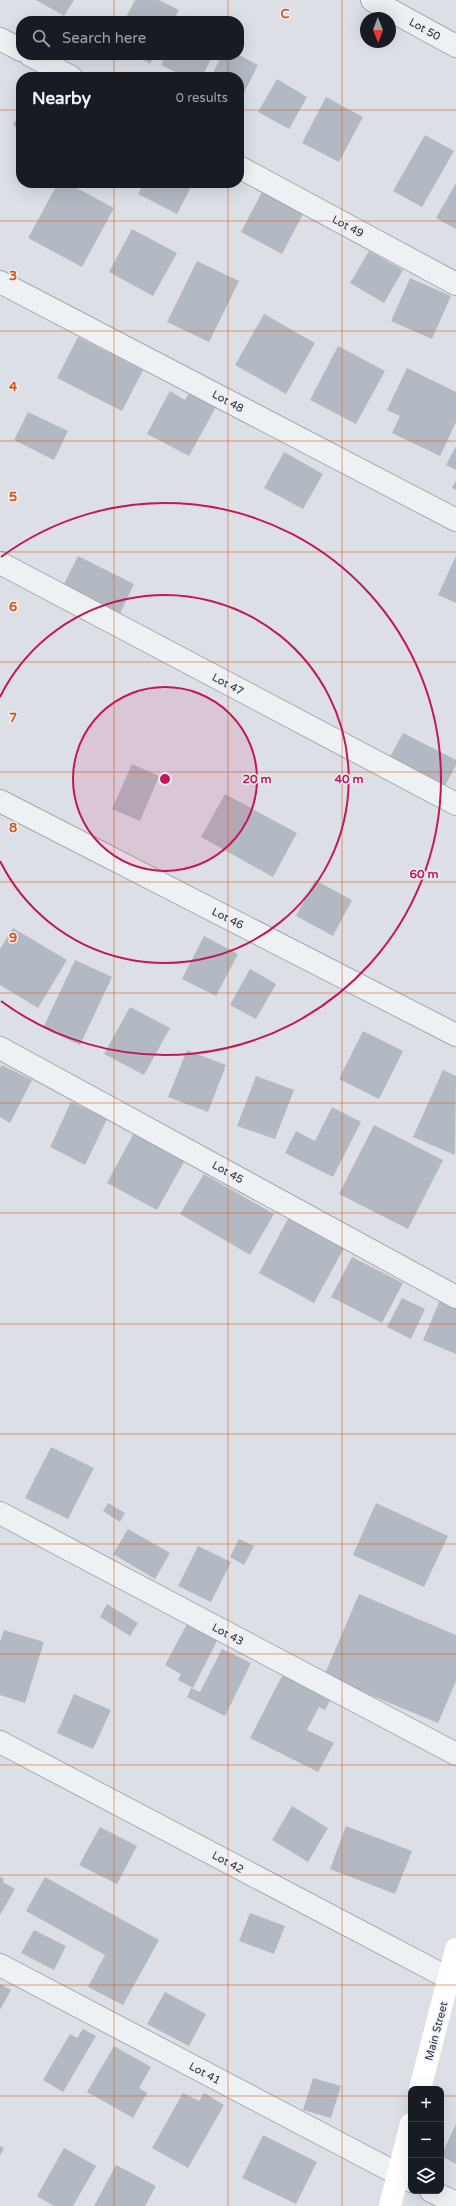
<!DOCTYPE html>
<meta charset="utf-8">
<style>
body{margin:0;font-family:"Varela Round",sans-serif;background:#20242c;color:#f1f3f6}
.controls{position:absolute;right:12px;bottom:12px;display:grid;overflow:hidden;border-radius:8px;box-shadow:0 4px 16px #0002}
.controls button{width:36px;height:36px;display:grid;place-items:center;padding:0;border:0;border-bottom:1px solid #363941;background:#171b24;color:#f1f3f6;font:20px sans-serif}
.compass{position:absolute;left:360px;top:12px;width:36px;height:36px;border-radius:50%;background:#171b24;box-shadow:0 4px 16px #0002;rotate:179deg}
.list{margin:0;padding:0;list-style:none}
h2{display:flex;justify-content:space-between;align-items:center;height:52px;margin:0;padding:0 16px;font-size:17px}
h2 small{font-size:13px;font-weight:400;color:#9ea1a6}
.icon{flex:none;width:22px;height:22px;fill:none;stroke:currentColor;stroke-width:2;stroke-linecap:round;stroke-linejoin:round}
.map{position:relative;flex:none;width:456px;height:2206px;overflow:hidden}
.search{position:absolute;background:#171b24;box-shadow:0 4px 16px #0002;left:16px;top:16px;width:228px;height:44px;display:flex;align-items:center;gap:10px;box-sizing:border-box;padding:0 14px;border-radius:16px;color:#9ea1a6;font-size:15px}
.panel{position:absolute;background:#171b24;box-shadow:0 4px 16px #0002;left:16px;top:72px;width:228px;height:116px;border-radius:16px}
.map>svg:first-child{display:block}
.building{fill:#b3b9c2}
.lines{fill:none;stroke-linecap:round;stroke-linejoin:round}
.street-casing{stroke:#a2a7b0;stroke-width:24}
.street{stroke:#eef1f4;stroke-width:22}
.secondary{stroke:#fff;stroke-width:22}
.grid{fill:none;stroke:#d55511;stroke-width:1;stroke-opacity:0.55}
.ring{fill:none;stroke:#c2185b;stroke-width:2}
.labels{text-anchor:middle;stroke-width:3;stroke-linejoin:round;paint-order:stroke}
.street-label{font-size:11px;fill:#262e3c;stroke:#ebeff4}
.grid-label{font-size:13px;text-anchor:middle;font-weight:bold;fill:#d55511;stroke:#ebeff4;stroke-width:3;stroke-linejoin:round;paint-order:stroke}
.centre{fill:#c2185b;stroke:#ebeff4;stroke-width:2}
.ring-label{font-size:12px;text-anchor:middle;font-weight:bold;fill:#c2185b;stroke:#ebeff4;stroke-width:3;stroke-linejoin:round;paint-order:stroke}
</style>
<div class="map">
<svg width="456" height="2206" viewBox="0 0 456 2206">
<rect width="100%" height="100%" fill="#dce0e6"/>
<g class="building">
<path d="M36 0H74L64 16Z"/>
<path d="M135 0H159L179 10 173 21H124Z"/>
<path d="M186 15 198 21H183Z"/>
<path d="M134 55H155L150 64Z"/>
<path d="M166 55H213L202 77H186L161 65Z"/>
<path d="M222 55H239L258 65 239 102V77H211Z"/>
<path d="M42 70 56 77H38Z"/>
<path d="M277 79 307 97 289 129 258 112Z"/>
<path d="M326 97 363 117 339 162 302 143Z"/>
<path d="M21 110V130L13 125Z"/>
<path d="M425 135 454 151 422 207 393 191Z"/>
<path d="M58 183H67L114 208 82 267 28 238Z"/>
<path d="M144 183H193L177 214 138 194Z"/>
<path d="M456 183V229L436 218Z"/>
<path d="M262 192 303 214 282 254 241 232Z"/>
<path d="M132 229 177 253 153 296 109 272Z"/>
<path d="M369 251 403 270 384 303 350 283Z"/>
<path d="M197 261 239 281 209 342 167 322Z"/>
<path d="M410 278 451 296 432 339 391 321Z"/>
<path d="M264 314 315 343 286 394 235 365Z"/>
<path d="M78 337 143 370 122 411 57 378Z"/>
<path d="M338 346 385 371 356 424 310 400Z"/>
<path d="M407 368 456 392V422L440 456 392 433 400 416 387 410Z"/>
<path d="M170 391 185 400 190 392 217 405 189 456 147 434Z"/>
<path d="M28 412 68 431 54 460 14 440Z"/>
<path d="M456 446V470L446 465Z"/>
<path d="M284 452 323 474 303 509 264 488Z"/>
<path d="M456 481V490L452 488Z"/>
<path d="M78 556 134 584 118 618 61 590Z"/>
<path d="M456 556V603L438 595Z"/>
<path d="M403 733 456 760V765L441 793 386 764Z"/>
<path d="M132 764 159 776 140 821 112 809Z"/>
<path d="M225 794 297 833 273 877 201 837Z"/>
<path d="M315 880 352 900 333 936 296 916Z"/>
<path d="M13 928 67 960 38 1008 0 985V949Z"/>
<path d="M204 936 238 954 216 996 182 979Z"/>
<path d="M75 960 112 977 80 1045 43 1028Z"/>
<path d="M250 969 276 984 256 1019 230 1005Z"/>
<path d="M130 1007 170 1028 144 1075 104 1054Z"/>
<path d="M363 1031 403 1051 379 1099 339 1079Z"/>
<path d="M187 1050 226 1065 208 1112 168 1097Z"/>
<path d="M2 1065 32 1080 10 1123 0 1117V1068Z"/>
<path d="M443 1070 456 1076 455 1155 413 1137Z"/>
<path d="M256 1076 294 1090 275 1139 237 1126Z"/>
<path d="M71 1102 107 1119 85 1165 50 1147Z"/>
<path d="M332 1107 361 1122 333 1177 285 1153 296 1131 315 1141Z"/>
<path d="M374 1125 443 1160 408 1229 339 1194Z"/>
<path d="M134 1133 185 1160 157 1210 107 1183Z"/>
<path d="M204 1174 274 1214 250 1255 180 1214Z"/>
<path d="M289 1217 345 1246 314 1303 259 1273Z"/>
<path d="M352 1257 403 1283 382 1323 331 1297Z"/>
<path d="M402 1298 425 1309 411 1339 387 1327Z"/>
<path d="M440 1300 456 1306V1354L423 1340Z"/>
<path d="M51 1447 94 1468 68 1519 25 1498Z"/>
<path d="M108 1503 125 1513 120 1522 103 1511Z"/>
<path d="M376 1503 448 1536 424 1587 353 1555Z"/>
<path d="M128 1529 170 1553 155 1579 113 1554Z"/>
<path d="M239 1539 254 1546 244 1565 230 1557Z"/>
<path d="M198 1546 231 1562 211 1602 178 1586Z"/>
<path d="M359 1594 456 1635V1681L438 1723 324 1676Z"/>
<path d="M107 1604 138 1623 130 1636 100 1617Z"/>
<path d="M188 1622 218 1639 193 1688 178 1680 181 1674 165 1665Z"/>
<path d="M4 1630 44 1642 25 1703 0 1695V1642Z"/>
<path d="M222 1649 251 1663 225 1716 187 1697 191 1688 200 1692Z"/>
<path d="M286 1668 334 1693 325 1710 319 1707 307 1730 334 1743 318 1772 250 1738Z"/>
<path d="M74 1694 111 1710 93 1749 57 1733Z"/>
<path d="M292 1806 328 1828 308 1862 272 1840Z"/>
<path d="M346 1826 412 1851 395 1894 330 1869Z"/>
<path d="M100 1827 137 1846 117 1884 79 1865Z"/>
<path d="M0 1876 4 1879 3 1882 15 1889 0 1915Z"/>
<path d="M45 1877 159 1940 123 2005 88 1987 105 1955 26 1911Z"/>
<path d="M250 1913 285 1926 274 1954 239 1941Z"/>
<path d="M34 1930 66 1946 54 1970 21 1953Z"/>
<path d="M0 1984 11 1990 0 2010Z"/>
<path d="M165 1992 206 2014 189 2046 147 2024Z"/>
<path d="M83 2029 96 2036 63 2092 43 2080 70 2034 77 2038Z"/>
<path d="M114 2046 151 2067 139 2088 147 2093 133 2118 87 2092Z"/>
<path d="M313 2078 341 2086 331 2118 303 2110Z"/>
<path d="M183 2093 199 2101 204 2093 224 2105 188 2168 152 2148Z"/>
<path d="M456 2124V2164L441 2156Z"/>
<path d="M263 2135 317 2162 296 2204 242 2178Z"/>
<path d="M0 2146 4 2148 0 2156Z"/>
<path d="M64 2148 96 2166 73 2206H54L37 2196Z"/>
<path d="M116 2165 156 2186 145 2206H94Z"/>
</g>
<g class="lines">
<g class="street-casing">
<g id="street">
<path d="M372 0 456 46"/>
<path d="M0 39 21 50"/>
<path d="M30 55 71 77"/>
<path d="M239 167 456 284"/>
<path d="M0 282 456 520"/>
<path d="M0 563 456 804"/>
<path d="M0 801 456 1035"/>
<path d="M0 1048 456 1297"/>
<path d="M0 1513 456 1754"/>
<path d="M0 1742 456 1982"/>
<path d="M0 1965 411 2181"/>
<path d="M431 2191 456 2203"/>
</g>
</g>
<use href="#street" class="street"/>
<g class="secondary">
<path d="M420 2089 456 1949"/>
<path d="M390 2206 411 2124"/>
</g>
</g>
<path class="grid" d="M114 0V21M228 0V21M342 0V2206M114 55V77M228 55V77M0 110H21M239 110H456M114 183V2206M228 183V2206M0 221H456M0 331H456M0 441H456M0 552H456M0 662H456M0 772H456M0 882H456M0 993H456M0 1103H456M0 1213H456M0 1324H456M0 1434H456M0 1544H456M0 1654H456M0 1765H456M0 1875H456M0 1985H456M0 2096H411M441 2096H456"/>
<circle cx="165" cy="779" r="92" fill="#c2185b" fill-opacity=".12"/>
<g class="ring">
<circle cx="165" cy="779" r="92"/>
<path d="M0 697A184 184 0 1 1 0 861"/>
<path d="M1 557A276 276 0 1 1 1 1001"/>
</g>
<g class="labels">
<g class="street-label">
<text transform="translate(425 29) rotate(29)" y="4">Lot 50</text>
<text transform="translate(348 226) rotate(28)" y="4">Lot 49</text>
<text transform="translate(228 401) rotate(28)" y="4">Lot 48</text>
<text transform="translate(228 684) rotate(28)" y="4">Lot 47</text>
<text transform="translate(228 918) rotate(27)" y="4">Lot 46</text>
<text transform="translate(228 1172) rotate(29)" y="4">Lot 45</text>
<text transform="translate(228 1634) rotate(28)" y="4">Lot 43</text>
<text transform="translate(228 1862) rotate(28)" y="4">Lot 42</text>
<text transform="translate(436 2031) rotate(-75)" y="4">Main Street</text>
<text transform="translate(205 2073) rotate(28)" y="4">Lot 41</text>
</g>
</g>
<g class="grid-label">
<text x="285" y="18">C</text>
<text x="13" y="280">3</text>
<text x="13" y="391">4</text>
<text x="13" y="501">5</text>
<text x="13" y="611">6</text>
<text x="13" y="722">7</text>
<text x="13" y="832">8</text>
<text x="13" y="942">9</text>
</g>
<circle cx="165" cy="779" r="6" class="centre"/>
<g class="ring-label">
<text x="257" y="783">20 m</text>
<text x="349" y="783">40 m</text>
<text x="424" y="878">60 m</text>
</g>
</svg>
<div class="controls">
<button>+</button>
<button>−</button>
<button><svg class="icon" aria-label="layers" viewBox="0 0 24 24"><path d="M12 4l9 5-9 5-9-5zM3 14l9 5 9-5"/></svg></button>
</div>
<svg class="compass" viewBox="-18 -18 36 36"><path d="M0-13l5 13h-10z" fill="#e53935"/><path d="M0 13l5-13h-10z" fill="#9ea1a6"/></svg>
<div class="search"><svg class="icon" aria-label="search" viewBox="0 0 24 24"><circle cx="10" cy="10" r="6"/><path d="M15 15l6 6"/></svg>Search here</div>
<section class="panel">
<h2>Nearby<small>0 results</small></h2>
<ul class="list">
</ul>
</section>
</div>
